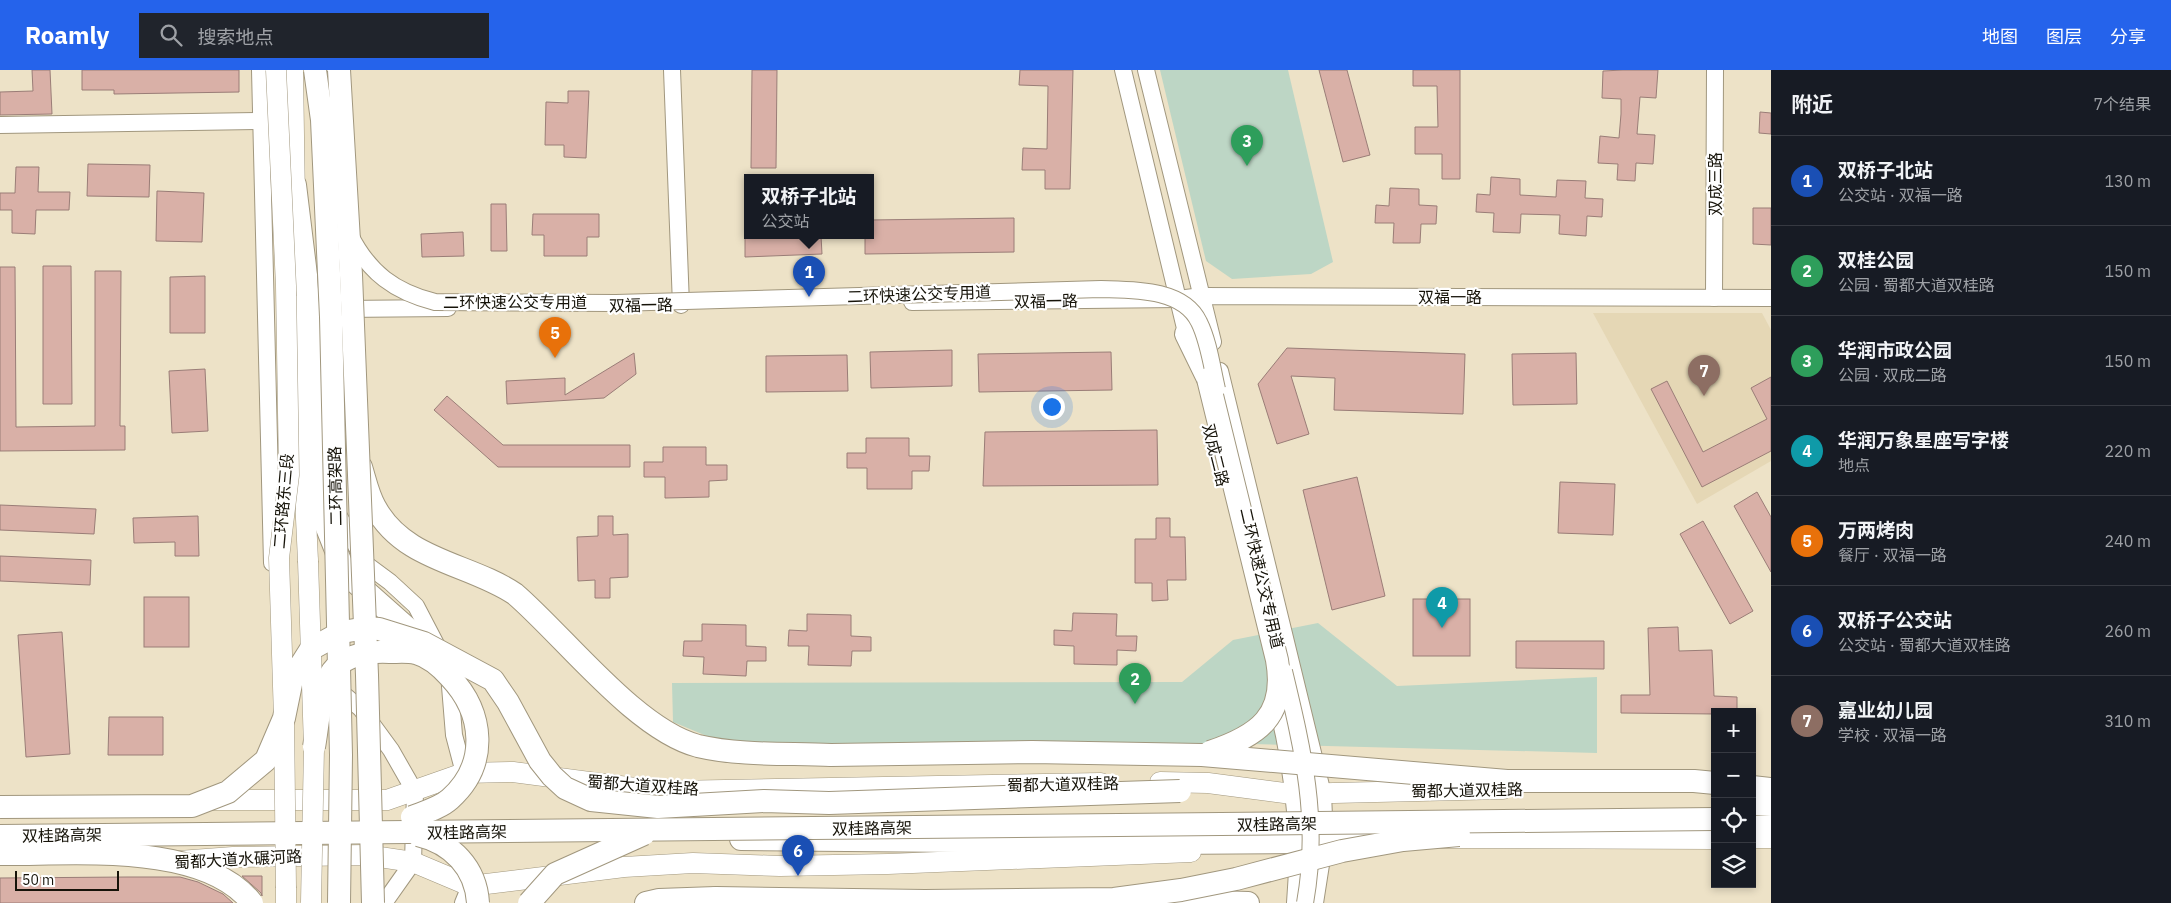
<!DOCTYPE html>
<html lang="zh">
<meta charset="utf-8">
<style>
body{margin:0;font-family:"IBM Plex Sans","Noto Sans SC",sans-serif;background:#20242c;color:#f1f3f6}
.controls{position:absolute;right:15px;bottom:15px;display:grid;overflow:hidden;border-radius:0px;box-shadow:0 2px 8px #0003}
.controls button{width:45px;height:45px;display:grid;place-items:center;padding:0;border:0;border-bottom:1px solid #363941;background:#171b24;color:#f1f3f6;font:25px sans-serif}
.scale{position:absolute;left:15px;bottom:12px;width:104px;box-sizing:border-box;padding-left:5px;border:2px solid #161309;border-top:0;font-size:14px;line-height:18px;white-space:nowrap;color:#161309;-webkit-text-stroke:4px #fff;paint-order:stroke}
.you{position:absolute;left:1051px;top:336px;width:18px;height:18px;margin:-12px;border:4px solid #fff;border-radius:50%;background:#1a73e8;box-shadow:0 0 0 8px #1a73e833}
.badge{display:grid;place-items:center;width:32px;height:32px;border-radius:50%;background:#2563eb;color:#fff;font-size:16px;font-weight:700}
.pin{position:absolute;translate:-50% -41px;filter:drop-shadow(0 1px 2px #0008)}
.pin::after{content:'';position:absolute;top:26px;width:18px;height:15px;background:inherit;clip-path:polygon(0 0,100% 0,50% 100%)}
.popup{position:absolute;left:744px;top:104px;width:130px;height:65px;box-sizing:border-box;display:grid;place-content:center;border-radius:0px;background:#171b24;filter:drop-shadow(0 1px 4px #0005);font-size:16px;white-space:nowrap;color:#9ea1a6}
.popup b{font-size:19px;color:#f1f3f6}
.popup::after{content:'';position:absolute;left:50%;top:100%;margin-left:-10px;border:10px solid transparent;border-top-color:#171b24}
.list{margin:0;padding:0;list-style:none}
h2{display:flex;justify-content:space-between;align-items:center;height:65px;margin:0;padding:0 20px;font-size:21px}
h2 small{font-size:16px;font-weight:400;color:#9ea1a6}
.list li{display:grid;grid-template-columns:32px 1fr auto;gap:15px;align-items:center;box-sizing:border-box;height:90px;padding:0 20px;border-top:1px solid #363941}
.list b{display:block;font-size:19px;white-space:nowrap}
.list p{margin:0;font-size:16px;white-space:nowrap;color:#9ea1a6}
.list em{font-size:16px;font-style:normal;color:#9ea1a6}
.icon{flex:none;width:28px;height:28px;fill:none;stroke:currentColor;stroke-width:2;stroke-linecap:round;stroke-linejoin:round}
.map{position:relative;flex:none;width:1771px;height:833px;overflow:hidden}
header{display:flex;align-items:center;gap:30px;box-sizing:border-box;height:70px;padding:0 25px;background:#2563eb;color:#fff}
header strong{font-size:24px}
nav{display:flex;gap:28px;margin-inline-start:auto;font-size:18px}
.search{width:350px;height:45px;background:#20242c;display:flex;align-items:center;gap:12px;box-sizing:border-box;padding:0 18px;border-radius:0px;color:#9ea1a6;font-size:19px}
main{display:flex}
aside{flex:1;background:#171b24}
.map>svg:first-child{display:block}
.built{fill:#e5d7b5}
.green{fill:#bdd6c5}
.building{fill:#d9b0a7;stroke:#9a7d77}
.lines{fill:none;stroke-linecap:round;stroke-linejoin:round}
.minor-casing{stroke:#a1977e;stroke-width:18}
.major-casing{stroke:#a1977e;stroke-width:21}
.highway-casing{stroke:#a1977e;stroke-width:24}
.minor{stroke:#fff;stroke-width:16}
.major{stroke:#fff;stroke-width:20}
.highway{stroke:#fff;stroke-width:22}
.minor-bridge-casing{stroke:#a1977e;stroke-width:18;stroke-linecap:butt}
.major-bridge-casing{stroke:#a1977e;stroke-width:21;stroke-linecap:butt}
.highway-bridge-casing{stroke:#a1977e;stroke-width:24;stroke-linecap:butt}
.minor-bridge{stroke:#fff;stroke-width:16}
.major-bridge{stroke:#fff;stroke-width:20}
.highway-bridge{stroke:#fff;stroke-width:22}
.labels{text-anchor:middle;stroke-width:4.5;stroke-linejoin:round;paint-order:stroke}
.street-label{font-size:16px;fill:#161309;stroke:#fff}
</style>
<header>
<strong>Roamly</strong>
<div class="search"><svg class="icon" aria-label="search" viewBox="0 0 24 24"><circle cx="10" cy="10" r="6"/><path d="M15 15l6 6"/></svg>搜索地点</div>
<nav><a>地图</a><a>图层</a><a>分享</a></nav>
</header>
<main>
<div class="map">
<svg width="1771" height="833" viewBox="0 0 1771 833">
<rect width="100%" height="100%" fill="#ede2c7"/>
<path class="built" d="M1593 243H1762L1771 260V391L1697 434Z"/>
<g class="green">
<path d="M1160 0H1288L1333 192 1311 204 1232 209 1206 191Z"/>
<path d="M1318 553 1397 616 1597 607V683L1210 673H754L714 669 673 652 672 613 1182 612 1233 570Z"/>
</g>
<g class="building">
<path d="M32 0H50L52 44 0 45V22L33 21Z"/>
<path d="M82 0H239V22L114 24V20H82Z"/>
<path d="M752 0H777L776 98H751Z"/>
<path d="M1020 0H1073L1070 119H1045V100H1022L1023 78 1047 79 1048 16 1019 15Z"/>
<path d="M1319 0H1347L1370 85 1343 92Z"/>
<path d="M1413 0H1460V109H1442V84H1415V57H1438L1437 16H1413Z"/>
<path d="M1623 0H1658L1656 28 1640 27 1637 64 1655 65 1653 94 1636 93 1635 111 1617 110 1618 94 1598 93 1600 66 1619 68 1621 44V29L1602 28 1603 1Z"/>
<path d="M568 21H589L586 88 564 87V75H545L546 32 568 33Z"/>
<path d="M1760 42 1771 43V64L1759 63Z"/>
<path d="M88 94 150 95 149 127 87 126Z"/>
<path d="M16 97H39L38 122H70L69 140H36L35 164 12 163V140H0V123H15Z"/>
<path d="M1491 107 1520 109V125L1556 127 1557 110 1586 111 1585 128 1603 129 1602 147 1587 146 1586 166 1559 164 1560 145 1521 144 1520 163 1493 162 1494 143 1476 142 1477 124 1490 125Z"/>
<path d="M1390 118 1419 119V135L1437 136 1436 154H1421L1420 173H1393L1394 153H1375L1376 135 1389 136Z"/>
<path d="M157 121 204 123 202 172 156 171Z"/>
<path d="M491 134H506L507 181H491Z"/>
<path d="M1753 138H1771V175L1753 174Z"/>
<path d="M533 144H599V167H587V186H544V165H532Z"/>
<path d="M1014 148V182L865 184V166H870V150Z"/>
<path d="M463 162 464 186 422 187 421 164Z"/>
<path d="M745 166H821L822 184 745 187Z"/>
<path d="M43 196H71L72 334H43Z"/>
<path d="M0 197H15L16 357 95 356V201H121L120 356H125V380L0 381Z"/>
<path d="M205 206V263H170V207Z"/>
<path d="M1287 278 1465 284 1463 344 1334 340 1335 308 1291 306 1309 364 1277 374 1258 314Z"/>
<path d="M952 280V316L871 318 870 282Z"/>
<path d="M1111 282 1112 320 979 322 978 284Z"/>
<path d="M634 283 636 304 604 328 507 334 506 311 565 308V325Z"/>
<path d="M1576 283 1577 334 1513 335 1512 284Z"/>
<path d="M847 285 848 321 766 322V286Z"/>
<path d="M205 299 208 361 172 363 169 301Z"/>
<path d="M1771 307V381L1702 417 1651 319 1667 311 1703 382 1767 349 1751 318Z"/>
<path d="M447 326 503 375H630V397H498L434 340Z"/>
<path d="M1157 360 1158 415 983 416 985 362Z"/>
<path d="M866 368H909V386H930L929 401H912V419H867V398H847V383H866Z"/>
<path d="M663 377H706V395H727V410L709 411V427L665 428V407H644V392H663Z"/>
<path d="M1357 407 1385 526 1332 540 1303 420Z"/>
<path d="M1560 412 1615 414 1613 465 1558 463Z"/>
<path d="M1757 422 1771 447V502L1734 436Z"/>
<path d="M0 435 96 439 94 464 0 460Z"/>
<path d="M198 446 199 486H175V472L134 473 133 448Z"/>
<path d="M598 446H613V465L628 464V507L610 508V528H595V510L578 511 577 467 598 466Z"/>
<path d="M1156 448H1170V467H1185L1186 510H1167L1168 530 1152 531V513H1135V469H1156Z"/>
<path d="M1703 451 1753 541 1730 554 1680 464Z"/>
<path d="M0 486 91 490 90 515 0 511Z"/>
<rect x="144" y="527" width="45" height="50"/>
<rect x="1413" y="529" width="57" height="57"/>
<path d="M1073 543 1117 544 1116 566H1137L1136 581 1117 580V595L1074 594V576L1054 575V560L1072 561Z"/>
<path d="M807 544 851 545V566L871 567V581H852L851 596 808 595 809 576H788L789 560 807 561Z"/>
<path d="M702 554 746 555V576L766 577V591H747L746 606 703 604 704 587 683 586 684 571H702Z"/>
<path d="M1678 557 1679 581 1712 580 1714 626 1737 627V642H1715V644L1621 643V625H1650L1648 558Z"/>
<path d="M62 562 70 684 26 687 18 565Z"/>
<path d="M1516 571H1604V599L1516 598Z"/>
<path d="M109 647H163V685H108Z"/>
<path d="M242 806H262V826L261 823Z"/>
<path d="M127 807H180L198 812 223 824 233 833H0V808Z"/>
</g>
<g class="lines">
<g class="minor-casing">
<g id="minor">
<path d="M260 0 272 493"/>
<path d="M327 0 328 26"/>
<path d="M672 0 681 235"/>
<path d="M1123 0 1189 275"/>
<path d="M1146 0 1213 272"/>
<path d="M0 55 263 51"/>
<path d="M1714 228 1715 0"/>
<path d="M912 232 1178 229 1202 226 1771 228"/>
<path d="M342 239 448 238"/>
<path d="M1220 301 1323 724 1325 769 1315 833"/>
<path d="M336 441 367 495 390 512 416 536 440 582"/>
<path d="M449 604 454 665 464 703"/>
<path d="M335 617 361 639 391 680 415 722 413 792 384 833"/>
<path d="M1275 627C1292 692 1301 765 1295 833"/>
<path d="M463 833 470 816"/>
</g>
</g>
<g class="major-casing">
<g id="major">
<path d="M293 0 295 132"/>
<path d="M296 236 308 491"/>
<path d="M1160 712 1208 713 1292 724 1503 719"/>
<path d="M208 730H387L464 703 513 702 635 718 672 721 1101 713"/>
<path d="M1441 768 1715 769"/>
<path d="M1752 768H1771"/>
<path d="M1292 772 1375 768"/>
<path d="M179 791 233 787 366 785 413 792 470 816 624 797 693 793 780 796 888 794 1191 782"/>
<path d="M286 818V833"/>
</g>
</g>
<g class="highway-casing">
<g id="highway">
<path d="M295 115 306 205 323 448 345 503 424 573"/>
<path d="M1186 264 1208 309"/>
<path d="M361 397C365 410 368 425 375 437 404 491 469 493 515 524 564 566 636 660 698 676 741 686 788 683 831 685"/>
<path d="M1752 717 1771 719"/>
<path d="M1752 734H1771"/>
<path d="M1752 757 1771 756"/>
<path d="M741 769 1164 773 1296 772"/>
<path d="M1152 830 1248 833"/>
<path d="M646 833 659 830 716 828"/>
</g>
</g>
<use href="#minor" class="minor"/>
<use href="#major" class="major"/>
<use href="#highway" class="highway"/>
<g class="minor-bridge-casing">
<g id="minor-bridge">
<path d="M350 165C369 203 395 222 435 232L616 233 1101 219C1132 220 1183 218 1199 252 1209 272 1212 298 1217 319"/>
<path d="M1284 601C1303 680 1320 751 1305 833"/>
</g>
</g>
<g class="major-bridge-casing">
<g id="major-bridge">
<path d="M276 0 286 216 289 405 279 488 284 648 286 818"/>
<path d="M308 491 314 677 311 833"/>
</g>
</g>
<g class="highway-bridge-casing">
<g id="highway-bridge">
<path d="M315 0 322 50 331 247 341 685 339 833"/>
<path d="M339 0 351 205 367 605 373 833"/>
<path d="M1208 309 1277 590C1287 646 1258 666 1210 682"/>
<path d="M314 677C318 656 320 612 336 597 350 584 372 581 390 582 398 582 408 581 416 583 430 587 441 597 450 607 484 643 489 694 450 729 440 738 425 742 412 747"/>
<path d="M831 685 1032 682 1202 685 1507 711H1694L1715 713"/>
<path d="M0 737 192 736 228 722 266 690 284 648 292 609 311 579 342 562 367 558 379 559 424 573 493 610 508 632 540 691 552 706 565 718 591 730 658 737 764 731 829 733 1180 721"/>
<path d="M418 765C452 773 476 798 478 833"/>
<path d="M0 766 1715 749"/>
<path d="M0 784C72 785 204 771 252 833"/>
<path d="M716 828 925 831 1114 829 1181 820 1236 809 1342 781 1403 770 1459 765"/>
<path d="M529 833 555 804 644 764"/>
</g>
</g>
<use href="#minor-bridge" class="minor-bridge"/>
<use href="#major-bridge" class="major-bridge"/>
<use href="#highway-bridge" class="highway-bridge"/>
</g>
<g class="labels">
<g class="street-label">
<text transform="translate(1715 114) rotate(-90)" y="6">双成三路</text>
<text transform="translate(919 224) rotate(-2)" y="6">二环快速公交专用道</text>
<text x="1450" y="233">双福一路</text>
<text transform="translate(1046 231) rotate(-1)" y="6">双福一路</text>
<text x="515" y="238">二环快速公交专用道</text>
<text transform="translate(641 235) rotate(-1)" y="6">双福一路</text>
<text transform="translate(1216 385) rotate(76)" y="6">双成二路</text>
<text transform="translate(335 416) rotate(-91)" y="6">二环高架路</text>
<text transform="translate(283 431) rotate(-85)" y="6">二环路东三段</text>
<text transform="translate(1262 508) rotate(77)" y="6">二环快速公交专用道</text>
<text transform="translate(1063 714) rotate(-1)" y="6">蜀都大道双桂路</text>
<text transform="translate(643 715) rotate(4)" y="6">蜀都大道双桂路</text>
<text transform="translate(1467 720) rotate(-1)" y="6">蜀都大道双桂路</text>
<text transform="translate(1277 754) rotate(-1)" y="6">双桂路高架</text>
<text transform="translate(872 758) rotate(-1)" y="6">双桂路高架</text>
<text transform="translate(467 762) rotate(-1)" y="6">双桂路高架</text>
<text transform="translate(62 765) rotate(-1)" y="6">双桂路高架</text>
<text transform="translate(238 789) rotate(-3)" y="6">蜀都大道水碾河路</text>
</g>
</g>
</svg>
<div class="controls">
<button>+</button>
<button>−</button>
<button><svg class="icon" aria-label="locate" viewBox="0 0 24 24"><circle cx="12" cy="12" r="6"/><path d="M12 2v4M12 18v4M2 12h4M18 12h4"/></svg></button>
<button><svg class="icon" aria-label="layers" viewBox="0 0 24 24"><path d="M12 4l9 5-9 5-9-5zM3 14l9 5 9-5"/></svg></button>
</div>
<div class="scale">50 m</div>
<div class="you"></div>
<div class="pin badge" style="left:809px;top:227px;background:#1a4fb4">1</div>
<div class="popup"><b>双桥子北站</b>公交站</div>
<div class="pin badge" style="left:1135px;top:634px;background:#2e9e5b">2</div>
<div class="pin badge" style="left:1247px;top:96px;background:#2e9e5b">3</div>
<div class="pin badge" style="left:1442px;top:558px;background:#0f9aa8">4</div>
<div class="pin badge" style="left:555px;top:288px;background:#e8710a">5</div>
<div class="pin badge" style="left:798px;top:806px;background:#1a4fb4">6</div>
<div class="pin badge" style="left:1704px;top:326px;background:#8d6e63">7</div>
</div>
<aside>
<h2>附近<small>7个结果</small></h2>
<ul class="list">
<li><span class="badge" style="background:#1a4fb4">1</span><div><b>双桥子北站</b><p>公交站 · 双福一路</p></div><em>130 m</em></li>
<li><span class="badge" style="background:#2e9e5b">2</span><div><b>双桂公园</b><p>公园 · 蜀都大道双桂路</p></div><em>150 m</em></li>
<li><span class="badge" style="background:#2e9e5b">3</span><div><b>华润市政公园</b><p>公园 · 双成二路</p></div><em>150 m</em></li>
<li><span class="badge" style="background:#0f9aa8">4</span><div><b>华润万象星座写字楼</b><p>地点</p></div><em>220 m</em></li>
<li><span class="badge" style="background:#e8710a">5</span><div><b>万两烤肉</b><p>餐厅 · 双福一路</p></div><em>240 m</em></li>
<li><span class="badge" style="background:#1a4fb4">6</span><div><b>双桥子公交站</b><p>公交站 · 蜀都大道双桂路</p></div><em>260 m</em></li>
<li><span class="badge" style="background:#8d6e63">7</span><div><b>嘉业幼儿园</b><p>学校 · 双福一路</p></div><em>310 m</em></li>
</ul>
</aside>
</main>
